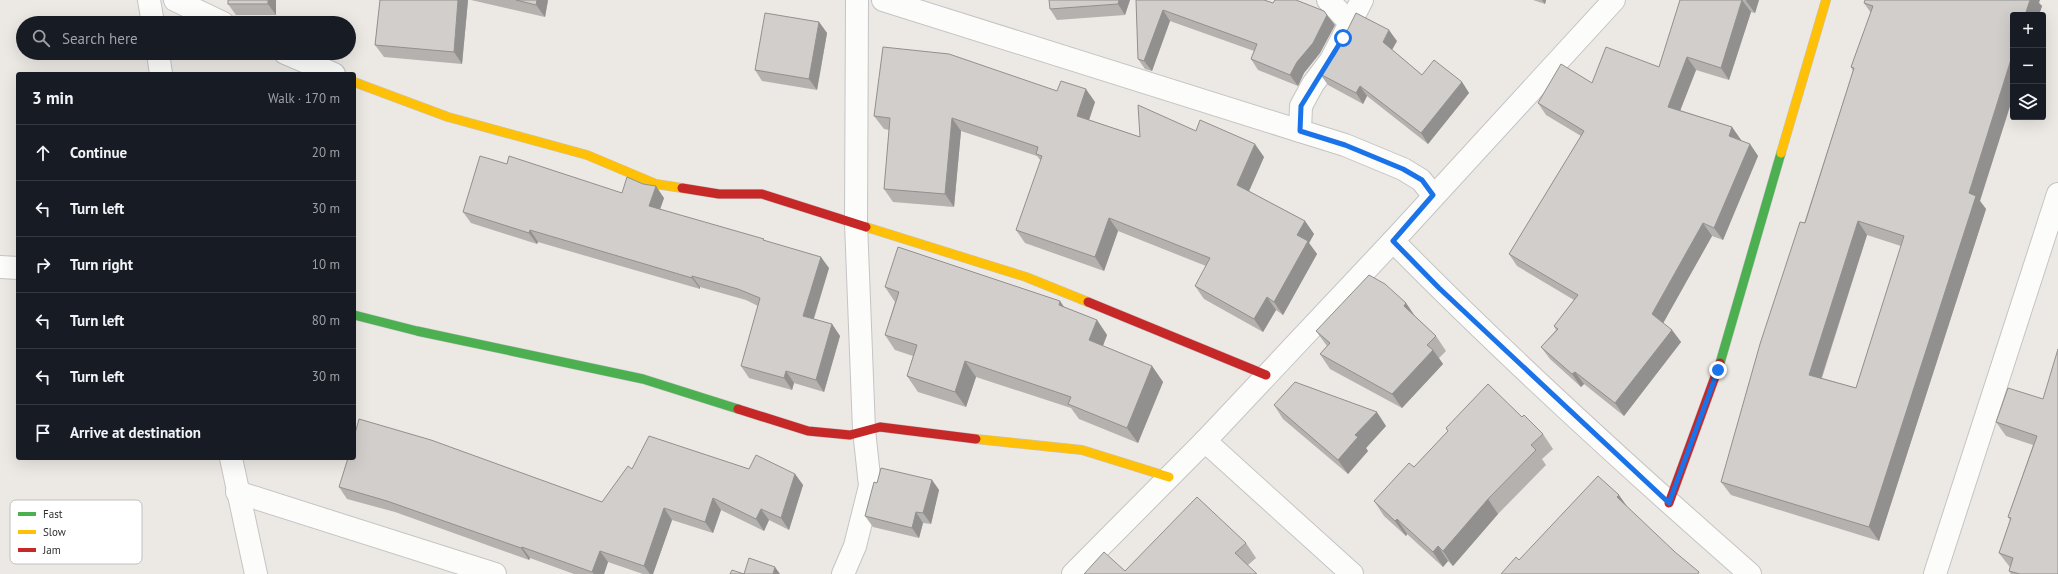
<!DOCTYPE html>
<meta charset="utf-8">
<style>
body{margin:0;font-family:"PT Sans",sans-serif;background:#242831;color:#f1f3f6}
.controls{position:absolute;right:12px;top:12px;display:grid;overflow:hidden;border-radius:4px;box-shadow:0 4px 16px #0002}
.controls button{width:36px;height:36px;display:grid;place-items:center;padding:0;border:0;border-bottom:1px solid #363941;background:#171b24;color:#f1f3f6;font:20px sans-serif}
.stop{position:absolute;width:12px;height:12px;margin:-9px;border:3px solid #1a73e8;border-radius:50%;background:#fff}
.stop.end{background:#1a73e8;border-color:#fff;box-shadow:0 1px 4px #0008}
.list{margin:0;padding:0;list-style:none}
h2{display:flex;justify-content:space-between;align-items:center;height:52px;margin:0;padding:0 16px;font-size:17px}
h2 small{font-size:13px;font-weight:400;color:#9ea1a6}
.list li{display:grid;grid-template-columns:26px 1fr auto;gap:12px;align-items:center;box-sizing:border-box;height:56px;padding:0 16px;border-top:1px solid #363941}
.list b{display:block;font-size:15px;white-space:nowrap}
.list em{font-size:13px;font-style:normal;color:#9ea1a6}
.icon{flex:none;width:22px;height:22px;fill:none;stroke:currentColor;stroke-width:2;stroke-linecap:round;stroke-linejoin:round}
.map{position:relative;flex:none;width:2058px;height:574px;overflow:hidden}
.search{position:absolute;background:#171b24;box-shadow:0 4px 16px #0002;left:16px;top:16px;width:340px;height:44px;display:flex;align-items:center;gap:10px;box-sizing:border-box;padding:0 14px;border-radius:22px;color:#9ea1a6;font-size:15px}
.panel{position:absolute;background:#171b24;box-shadow:0 4px 16px #0002;left:16px;top:72px;width:340px;height:388px;border-radius:4px}
.map>svg:first-child{display:block}
.lines{fill:none;stroke-linecap:round;stroke-linejoin:round}
.street-casing{stroke:#c5c4c5;stroke-width:24}
.fast-casing{stroke:#c5c4c5;stroke-width:10}
.slow-casing{stroke:#c5c4c5;stroke-width:10}
.jam-casing{stroke:#c5c4c5;stroke-width:10}
.street{stroke:#fcfcfb;stroke-width:22}
.fast{stroke:#4caf50;stroke-width:9}
.slow{stroke:#ffc107;stroke-width:9}
.jam{stroke:#c62828;stroke-width:9}
.wall{fill:#b4b1af;fill-rule:evenodd}
.shaded-wall{fill:#92908e}
.building{fill:#d1cecb;stroke:#92908e;fill-rule:evenodd}
.route{stroke:#1a73e8;stroke-width:5}
.key{fill:#fff;stroke:#c0c0c0;stroke-width:1}
.key-label{font-size:11px;fill:#2e2e2e}
</style>
<div class="map">
<svg width="2058" height="574" viewBox="0 0 2058 574">
<rect width="100%" height="100%" fill="#ece8e4"/>
<g class="lines">
<g class="street-casing">
<g id="street">
<path d="M149 0 153 23"/>
<path d="M175 0 223 23"/>
<path d="M883 0 1300 131"/>
<path d="M1328 0 1351 24"/>
<path d="M1362 0 1331 60 1313 84 1301 106 1300 131 1345 145 1403 169 1421 180 1433 195"/>
<path d="M158 53 161 74"/>
<path d="M285 53 334 74"/>
<path d="M1393 241C1507 357 1628 467 1750 574"/>
<path d="M0 267 18 268"/>
<path d="M1205 441 1352 574"/>
<path d="M231 458 256 574"/>
<path d="M237 492 495 574"/>
<path d="M843 574 855 546 870 486 864 430 856 223 857 0"/>
<path d="M1073 574 1205 441 1393 241 1614 0"/>
<path d="M1935 574 2058 194"/>
</g>
</g>
<g class="fast-casing">
<g id="fast">
<path d="M354 315 417 331 643 379 738 409"/>
<path d="M1720 363 1781 153"/>
</g>
</g>
<g class="slow-casing">
<g id="slow">
<path d="M354 82 448 117 587 155 656 184 682 188"/>
<path d="M1781 153 1826 0"/>
<path d="M866 227 1026 277 1088 302"/>
<path d="M976 439 1082 450 1169 477"/>
</g>
</g>
<g class="jam-casing">
<g id="jam">
<path d="M682 188 719 194H762L866 227"/>
<path d="M1088 302 1266 375"/>
<path d="M738 409 808 431 850 435 880 427 976 439"/>
<path d="M1669 503 1720 363"/>
</g>
</g>
<use href="#street" class="street"/>
<use href="#fast" class="fast"/>
<use href="#slow" class="slow"/>
<use href="#jam" class="jam"/>
</g>
<g class="wall">
<path d="M276 0V15H236L228 4Z"/>
<path d="M380 0H468L462 64 384 57 375 45Z"/>
<path d="M471 0H548L545 17Z"/>
<path d="M1130 0 1125 15 1057 20 1050 9Z"/>
<path d="M1136 0 1335 25 1320 53 1304 73 1298 86 1258 70 1251 59 1254 51 1170 21 1152 71 1145 69 1138 59Z"/>
<path d="M1533 0H1546L1545 4Z"/>
<path d="M1680 0H1759L1755 13 1751 12 1729 80 1696 70 1680 110 1732 127 1741 140H1740L1750 144 1758 156 1723 240 1712 236 1663 323 1672 330 1681 342 1624 416 1584 384 1581 387 1550 359 1541 347 1556 330 1554 326 1574 300 1517 266 1509 254 1581 136 1546 115 1538 103 1592 83 1659 67Z"/>
<path d="M1864 3H2039L2042 6 2039 15H2013L1980 201 1986 209 1879 541 1731 495 1721 482 1853 71 1851 67 1871 13ZM1867 235 1901 246 1856 388 1822 378Z"/>
<path d="M819 22 827 33 817 90 762 81 755 70Z"/>
<path d="M1397 41 1392 50 1422 75 1462 82 1469 93 1428 144 1367 96 1363 104 1328 85 1320 74Z"/>
<path d="M1057 91 1095 102 1089 120 1140 137 1196 131 1264 157 1249 191 1305 221 1314 234 1309 243 1317 254 1283 315 1276 310 1263 332 1204 299 1195 286 1206 266 1118 231 1104 271 1025 243 1016 230 1041 161 1037 156 961 131 954 207 893 202 884 189 889 130 884 129 874 116Z"/>
<path d="M507 164 622 193 664 198 660 209 765 241 829 268 814 319 832 324 840 336 824 392 794 383 792 390 749 378 741 366 758 306 746 300 700 287V289L538 242 537 244 471 223 463 212Z"/>
<path d="M885 287 1065 308 1097 320 1107 335 1103 346 1152 366 1163 382 1138 443 1079 419 1071 408 976 377 966 407 918 392 907 376 913 356 895 350 885 335 895 302Z"/>
<path d="M1406 303 1415 316 1436 336 1446 351 1439 358 1443 364 1402 408 1330 369 1320 354 1327 346 1316 331Z"/>
<path d="M2043 399 2058 574H2011L2009 571 2010 567 2009 566 1999 553 2010 520 2008 517 2033 445 2006 436 1996 422Z"/>
<path d="M1274 405 1386 426 1366 448 1368 451 1348 474 1283 419Z"/>
<path d="M1522 417 1543 434 1553 449 1542 459 1546 465 1498 514 1453 566 1448 561 1443 567 1407 534 1406 536 1384 516 1374 501 1414 467 1448 431 1446 428Z"/>
<path d="M632 469H749L795 474 803 485 789 530 769 520 764 531 721 510 713 533 672 520 653 574H643L608 562 604 574H574L530 558 529 560 395 512 347 499 339 487 602 502Z"/>
<path d="M932 480 939 490 931 524 923 523 919 538 873 527 865 516 877 483Z"/>
<path d="M1246 543 1256 558 1248 565 1125 571Z"/>
</g>
<g class="shaded-wall">
<path d="M268 0H276V15L268 4Z"/>
<path d="M458 0H468L462 64 454 52Z"/>
<path d="M537 0H548L545 17 536 5Z"/>
<path d="M1119 0H1130L1125 15 1118 4Z"/>
<path d="M1542 0H1546L1545 4Z"/>
<path d="M1742 0 1751 12 1729 80 1721 68Z"/>
<path d="M1746 0H1759L1755 13 1746 1Z"/>
<path d="M2030 0H2040L2039 3 2042 6 2039 15H2025Z"/>
<path d="M1163 10 1170 21 1152 71 1144 61Z"/>
<path d="M1327 15 1335 25 1320 53 1304 73 1298 86 1290 75 1297 62Z"/>
<path d="M819 22 827 33 817 90 809 79Z"/>
<path d="M1389 30 1397 41 1390 53 1383 42Z"/>
<path d="M2013 53V97L1980 201 1986 209 1879 541 1869 527 1969 193Z"/>
<path d="M1687 57 1696 70 1677 119 1668 107Z"/>
<path d="M1462 82 1469 93 1428 144 1421 133Z"/>
<path d="M1360 86 1367 96 1363 104 1356 93Z"/>
<path d="M1086 89 1095 102 1086 129 1077 116Z"/>
<path d="M952 118 961 131 954 207 945 194Z"/>
<path d="M1732 127 1741 140 1738 149 1729 136Z"/>
<path d="M1255 144 1264 157 1246 198 1237 185Z"/>
<path d="M1750 144 1758 156 1723 240 1714 228Z"/>
<path d="M656 186 664 198 657 218 649 206Z"/>
<path d="M1109 218 1118 231 1104 271 1095 257Z"/>
<path d="M1305 221 1314 234 1309 243 1317 254 1283 315 1274 302 1297 235Z"/>
<path d="M1858 221 1867 235 1818 388 1809 375Z"/>
<path d="M1703 223 1712 236 1661 327 1652 314Z"/>
<path d="M530 230 538 242 537 244 529 233Z"/>
<path d="M821 257 829 268 811 327 803 316Z"/>
<path d="M692 276 700 287V289L692 278Z"/>
<path d="M1267 297 1276 310 1263 332 1254 319Z"/>
<path d="M1060 301 1071 317 1059 305Z"/>
<path d="M1406 303 1416 318 1404 306Z"/>
<path d="M1097 320 1107 335 1099 356 1089 340Z"/>
<path d="M832 324 840 336 824 392 816 380Z"/>
<path d="M1672 330 1681 342 1624 416 1615 403Z"/>
<path d="M1433 350 1443 364 1402 408 1392 394Z"/>
<path d="M965 361 976 377 966 407 955 392Z"/>
<path d="M1152 366 1163 382 1138 443 1127 428Z"/>
<path d="M786 371 794 383 792 390 784 378Z"/>
<path d="M1575 372 1584 384 1581 387 1572 374Z"/>
<path d="M1377 412 1386 426 1366 448 1368 451 1348 474 1338 460 1355 435Z"/>
<path d="M795 474 803 485 789 530 781 518Z"/>
<path d="M932 480 939 490 931 524 923 513Z"/>
<path d="M1619 495 1629 509 1617 497Z"/>
<path d="M713 498 721 510 713 533 705 522Z"/>
<path d="M1488 499 1498 514 1453 566 1443 551Z"/>
<path d="M664 508 672 520 653 574H650L644 566Z"/>
<path d="M761 509 769 520 764 531 756 519Z"/>
<path d="M916 512 923 523 919 538 912 528Z"/>
<path d="M1397 519 1407 534 1406 536 1395 521Z"/>
<path d="M1438 546 1448 561 1443 567 1433 552Z"/>
<path d="M522 547 530 558 529 560 521 548Z"/>
<path d="M600 551 608 562 604 574H594L592 572Z"/>
<path d="M775 567 780 574H773Z"/>
</g>
<g class="building">
<rect x="228" y="0" width="40" height="4"/>
<path d="M380 0H458L454 52 375 45Z"/>
<path d="M516 0H537L536 5Z"/>
<path d="M1049 0H1119L1118 4 1050 9Z"/>
<path d="M1136 0H1264L1273 3 1275 0H1296L1324 11 1327 15 1313 43 1297 62 1290 75 1251 59 1257 44 1163 10 1144 61 1138 59Z"/>
<path d="M1680 0H1742L1721 68 1687 57 1668 107 1732 127 1729 136 1750 144 1714 228 1703 223 1652 314 1672 330 1615 403 1575 372 1572 374 1541 347 1558 329 1554 326 1578 295 1509 254 1584 131 1538 103 1561 64 1592 83 1606 47 1659 67Z"/>
<path d="M1865 0H2030L2025 15H2013V53L1969 193 1976 196 1869 527 1721 482 1760 344 1800 222 1805 223 1854 68 1851 67 1873 6 1864 3ZM1858 221 1904 236 1856 388 1809 375Z"/>
<path d="M765 13 819 22 809 79 755 70Z"/>
<path d="M1356 13 1389 30 1383 42 1422 75 1434 60 1462 82 1421 133 1360 86 1356 93 1320 74 1335 55Z"/>
<path d="M883 47 949 54 1057 91 1061 81 1086 89 1077 116 1140 137 1138 105 1196 131 1200 120 1255 144 1237 185 1305 221 1297 235 1308 241 1274 302 1267 297 1254 319 1195 286 1210 258 1109 218 1095 257 1016 230 1042 156 1036 154 1038 147 952 118 945 194 884 189 890 118 874 116Z"/>
<path d="M480 156 507 164 509 156 622 193 627 177 643 184 656 186 649 206 764 239 763 240 821 257 803 316 832 324 816 380 786 371 784 378 741 366 760 298 738 289 692 276V278L530 230 529 233 463 212Z"/>
<path d="M898 247 1060 301 1059 305 1097 320 1089 340 1152 366 1127 428 1068 404 1071 397 965 361 955 392 907 376 917 345 885 335 899 292 885 287Z"/>
<path d="M1369 275 1385 284 1406 303 1404 306 1436 336 1427 345 1433 350 1392 394 1320 354 1330 343 1316 331Z"/>
<path d="M2058 349V574H2020L2009 571 2013 558 1999 553 2011 518 2008 517 2037 436 1996 422 2008 388 2043 399Z"/>
<path d="M1295 382 1377 412 1355 435 1358 437 1338 460 1274 405Z"/>
<path d="M1488 384 1522 417 1524 415 1543 434 1531 445 1536 450 1488 499 1443 551 1438 546 1433 552 1397 519 1395 521 1374 501 1409 463 1414 467 1448 431 1446 428Z"/>
<path d="M359 419 431 440 602 502 628 466 632 469 649 436 749 469 756 455 795 474 781 518 761 509 756 519 713 498 705 522 664 508 644 566 600 551 592 572 522 547 521 548 387 501 339 487 348 458H354V437Z"/>
<path d="M881 468 932 480 923 513 916 512 912 528 865 516 874 482 877 483Z"/>
<path d="M1598 476 1619 495 1617 497 1675 552 1699 572 1698 574H1501L1516 557 1519 560Z"/>
<path d="M1197 497 1246 543 1235 553 1257 574H1084L1104 552 1125 571Z"/>
<path d="M749 558 775 567 773 574H730L732 570 744 574Z"/>
</g>
<g class="lines">
<path class="route" d="M1343 38 1301 106 1300 131 1345 145 1403 169 1422 180 1433 195 1393 241 1439 288 1669 503 1718 370"/>
</g>
<rect x="10" y="500" width="132" height="64" rx="6" class="key"/>
<rect x="18" y="512" width="18" height="4" fill="#4caf50"/>
<rect x="18" y="530" width="18" height="4" fill="#ffc107"/>
<rect x="18" y="548" width="18" height="4" fill="#c62828"/>
<g class="key-label">
<text x="43" y="518">Fast</text>
<text x="43" y="536">Slow</text>
<text x="43" y="554">Jam</text>
</g>
</svg>
<div class="controls">
<button>+</button>
<button>−</button>
<button><svg class="icon" aria-label="layers" viewBox="0 0 24 24"><path d="M12 4l9 5-9 5-9-5zM3 14l9 5 9-5"/></svg></button>
</div>
<div class="stop" style="left:1343px;top:38px"></div>
<div class="stop end" style="left:1718px;top:370px"></div>
<div class="search"><svg class="icon" aria-label="search" viewBox="0 0 24 24"><circle cx="10" cy="10" r="6"/><path d="M15 15l6 6"/></svg>Search here</div>
<section class="panel">
<h2>3 min<small>Walk · 170 m</small></h2>
<ul class="list">
<li><svg class="icon" aria-label="ahead" viewBox="0 0 24 24"><path d="M12 20V5M6 11l6-6 6 6"/></svg><div><b>Continue</b></div><em>20 m</em></li>
<li><svg class="icon" aria-label="left" viewBox="0 0 24 24"><path d="M17 20v-9H6M10 6l-5 5 5 5"/></svg><div><b>Turn left</b></div><em>30 m</em></li>
<li><svg class="icon" aria-label="right" viewBox="0 0 24 24"><path d="M7 20v-9h11M14 6l5 5-5 5"/></svg><div><b>Turn right</b></div><em>10 m</em></li>
<li><svg class="icon" aria-label="left" viewBox="0 0 24 24"><path d="M17 20v-9H6M10 6l-5 5 5 5"/></svg><div><b>Turn left</b></div><em>80 m</em></li>
<li><svg class="icon" aria-label="left" viewBox="0 0 24 24"><path d="M17 20v-9H6M10 6l-5 5 5 5"/></svg><div><b>Turn left</b></div><em>30 m</em></li>
<li><svg class="icon" aria-label="arrive" viewBox="0 0 24 24"><path d="M6 21V4h12l-3 4 3 4H6"/></svg><div><b>Arrive at destination</b></div></li>
</ul>
</section>
</div>
